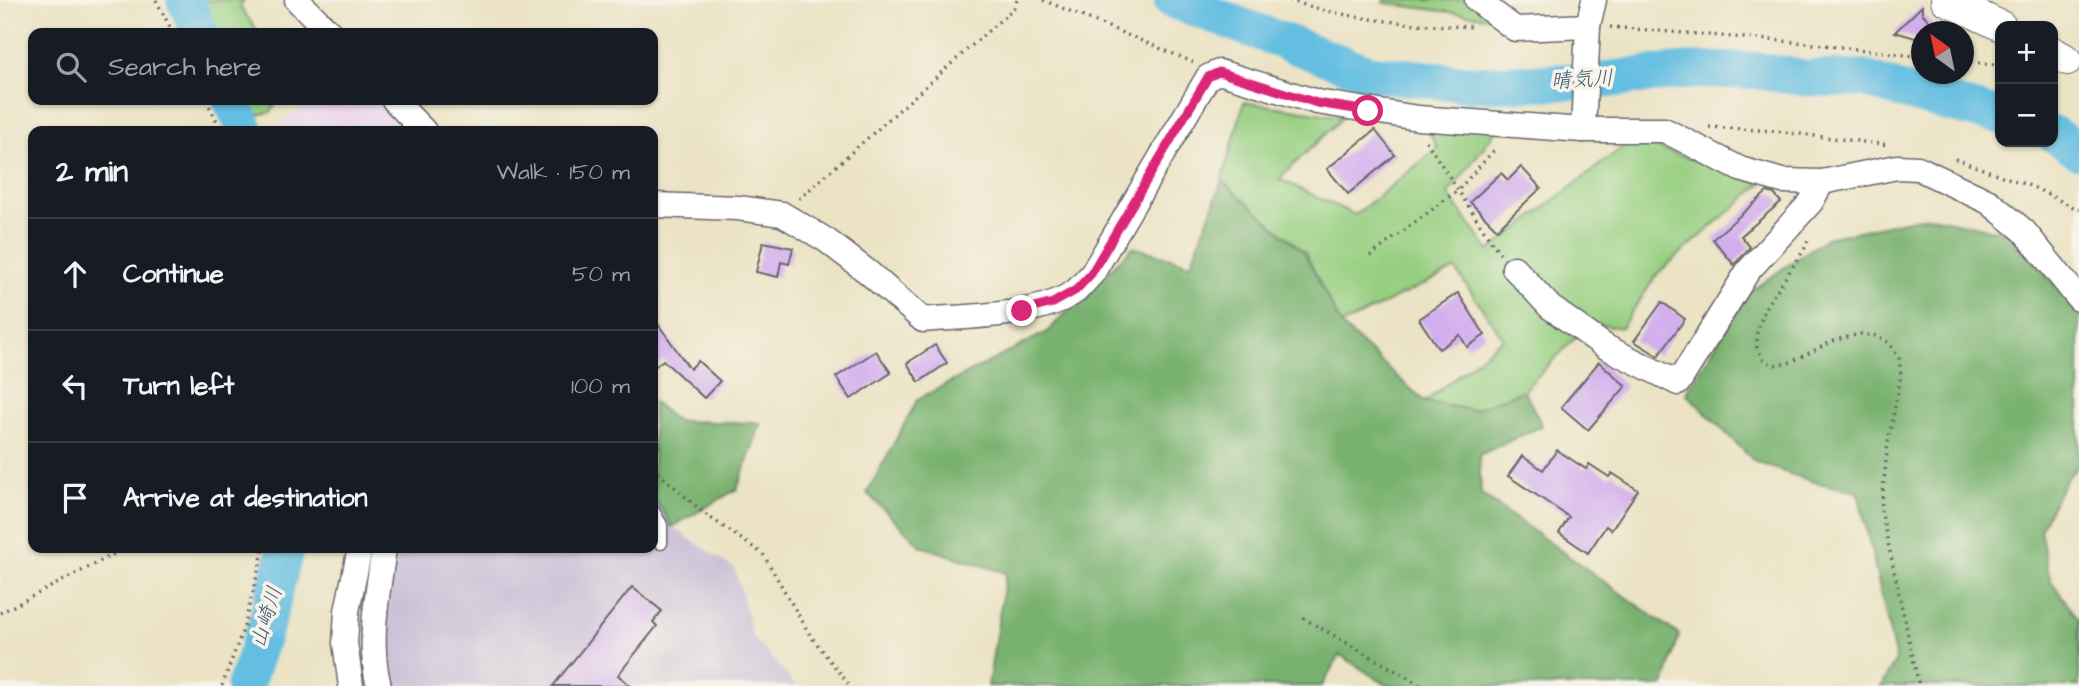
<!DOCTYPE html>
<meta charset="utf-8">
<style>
body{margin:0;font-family:"Architects Daughter","Klee One",sans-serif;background:#242831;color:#f1f3f6}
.controls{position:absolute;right:21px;top:21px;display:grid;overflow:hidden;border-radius:14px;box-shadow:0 2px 5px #0004}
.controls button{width:63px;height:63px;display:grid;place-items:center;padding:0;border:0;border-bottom:2px solid #363941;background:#171b24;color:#f1f3f6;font:35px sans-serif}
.compass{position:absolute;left:1911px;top:21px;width:63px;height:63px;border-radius:50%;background:#171b24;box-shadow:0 2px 5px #0004;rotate:327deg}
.stop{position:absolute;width:21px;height:21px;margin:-16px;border:5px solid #db2777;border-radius:50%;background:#fff}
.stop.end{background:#db2777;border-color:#fff;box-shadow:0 2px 7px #0008}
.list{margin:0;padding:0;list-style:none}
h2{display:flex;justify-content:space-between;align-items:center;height:91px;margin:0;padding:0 28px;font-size:30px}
h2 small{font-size:23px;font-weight:400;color:#9ea1a6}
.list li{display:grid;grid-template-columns:46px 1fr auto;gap:21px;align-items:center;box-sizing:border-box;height:112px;padding:0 28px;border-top:2px solid #363941}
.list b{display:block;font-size:26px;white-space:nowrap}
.list em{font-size:23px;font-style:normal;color:#9ea1a6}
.icon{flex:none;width:38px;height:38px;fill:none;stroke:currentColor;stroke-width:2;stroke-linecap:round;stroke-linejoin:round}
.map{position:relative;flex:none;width:2079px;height:686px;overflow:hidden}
.search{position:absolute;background:#171b24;box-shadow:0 2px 5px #0004;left:28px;top:28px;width:630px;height:77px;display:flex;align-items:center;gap:18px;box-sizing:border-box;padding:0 24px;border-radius:14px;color:#9ea1a6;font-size:26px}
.panel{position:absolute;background:#171b24;box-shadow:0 2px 5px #0004;left:28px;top:126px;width:630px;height:427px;border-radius:14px}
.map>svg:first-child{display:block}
.built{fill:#e9d2ed}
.industrial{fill:#c9bfd7}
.green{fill:#97cf81;stroke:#5c785e;stroke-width:2}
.forest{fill:#79b26f;stroke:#4e6a55;stroke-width:2}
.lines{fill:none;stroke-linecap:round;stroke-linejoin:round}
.river{stroke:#64bee1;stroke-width:37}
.building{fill:#d3aeee}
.service-casing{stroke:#68666b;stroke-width:15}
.minor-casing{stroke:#68666b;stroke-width:27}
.tertiary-casing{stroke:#68666b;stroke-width:32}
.path{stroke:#68666b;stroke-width:3.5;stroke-dasharray:2 5;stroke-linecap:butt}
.service{stroke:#fff;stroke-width:12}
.minor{stroke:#fff;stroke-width:24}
.tertiary{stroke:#fff;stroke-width:30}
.route{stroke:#db2777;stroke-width:9}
.labels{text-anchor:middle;stroke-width:7;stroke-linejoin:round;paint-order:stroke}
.water-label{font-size:21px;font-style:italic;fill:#395975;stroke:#f7f3e8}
</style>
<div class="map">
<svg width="2079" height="686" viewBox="0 0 2079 686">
<rect width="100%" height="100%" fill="#f7f3e8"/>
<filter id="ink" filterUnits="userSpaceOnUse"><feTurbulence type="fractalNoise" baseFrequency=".0143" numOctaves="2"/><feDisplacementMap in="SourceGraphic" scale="14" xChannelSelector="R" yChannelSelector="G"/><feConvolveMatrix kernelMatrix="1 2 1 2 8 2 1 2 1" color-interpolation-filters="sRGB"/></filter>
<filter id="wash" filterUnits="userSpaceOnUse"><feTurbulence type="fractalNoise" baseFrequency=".00686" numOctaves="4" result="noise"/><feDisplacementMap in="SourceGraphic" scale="28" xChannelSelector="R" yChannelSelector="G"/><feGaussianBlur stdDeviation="1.57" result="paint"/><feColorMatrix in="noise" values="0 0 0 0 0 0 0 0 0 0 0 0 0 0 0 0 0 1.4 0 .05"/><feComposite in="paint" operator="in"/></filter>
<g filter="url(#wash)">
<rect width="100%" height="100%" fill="#ebe3c4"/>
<path class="built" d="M313 100H380L413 131H270Z"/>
<path class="industrial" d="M653 496 672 527 735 569 753 637 796 686H391L383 656 394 548H653Z"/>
<g class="green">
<path d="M194 0H244L240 7 259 33H208Z"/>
<path d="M1385 0H1486L1515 21 1384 3Z"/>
<path d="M238 100H278L271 112 246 118Z"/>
<path d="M1244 102 1343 117 1279 179 1355 215 1438 148 1425 125 1498 128 1448 194 1489 251 1633 139 1761 184 1658 273 1621 328 1590 323 1524 390 1473 411 1425 402 1503 338 1455 269 1341 325 1305 253 1222 181Z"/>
</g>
<g class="forest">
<path d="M1222 181 1305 253 1341 325 1425 402 1473 410 1524 390 1542 426 1479 455 1481 494 1679 635 1664 686H1388L1340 655 1322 686H988L1006 573 921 546 867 493 918 399 1047 332 1133 247 1191 264Z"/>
<path d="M1927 216 2012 234 2079 314V465L2065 480 2040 530 2050 579 2079 620V686H1881L1896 660 1858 492 1814 482 1755 462 1686 393 1749 292 1827 238Z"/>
<path d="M653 402 676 421 761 423 737 489 672 527 653 496Z"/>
</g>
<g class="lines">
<g class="river">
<path d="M185 0 200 33"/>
<path d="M1172 0 1368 73 1472 84 1594 81 1684 71 1753 70 1805 78 1864 79 1923 97 2000 116"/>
<path d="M231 100 246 131"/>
<path d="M2053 134 2079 151"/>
<path d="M245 686 267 622 286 548"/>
</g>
</g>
<g id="blocks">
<g class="building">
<path d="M1922 6V13L1939 32H1922V40L1895 32Z"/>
<path d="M1375 130 1395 155 1348 194 1327 169Z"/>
<path d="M1521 167 1541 188 1497 229 1470 202 1501 173 1508 180Z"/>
<path d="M1767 192 1774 194 1781 202 1741 236 1750 247 1734 265 1713 239Z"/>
<path d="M763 242 793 248 789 264 781 262 778 277 756 272Z"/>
<path d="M1458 293 1485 335 1467 347 1460 335 1439 349 1419 319Z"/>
<path d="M1662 302 1685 319 1658 356 1634 341Z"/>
<path d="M653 317 690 369 698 361 720 381 704 398 663 360 653 368Z"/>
<path d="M935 345 947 363 919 382 907 363Z"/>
<path d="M876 351 891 373 851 399 836 377Z"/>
<path d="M1599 362 1626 386 1588 430 1561 407Z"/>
<path d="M1557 450 1586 469 1589 464 1609 477 1612 473 1638 490 1611 530 1606 526 1588 553 1559 533 1569 517 1508 476 1522 456 1543 470Z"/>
<path d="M632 587 662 611 653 622 657 626 618 675 631 686H553Z"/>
</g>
</g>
</g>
<g filter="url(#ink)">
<use href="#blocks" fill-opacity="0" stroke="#68666b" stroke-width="2"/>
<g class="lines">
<g class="service-casing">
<path id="service" d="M653 511 661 525V543"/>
</g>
<g class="minor-casing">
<g id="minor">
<path d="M297 0 330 33"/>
<path d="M1477 0 1515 29 1588 26"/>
<path d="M394 100 424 131"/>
<path d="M1583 130 1588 26 1594 0"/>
<path d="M653 205 738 208 782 214 826 240 869 273 923 320C966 316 1043 317 1077 290 1082 285 1087 279 1092 274L1208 77 1219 72 1317 102 1418 118 1583 130H1664L1740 169 1782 181 1822 182 1897 167 1918 168 1989 202 2024 231 2079 299"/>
<path d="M1514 268 1550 307 1606 347 1678 383 1748 271 1811 202 1822 182"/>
<path d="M351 686 345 643 347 611 360 548"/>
<path d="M379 686C367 640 378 594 384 548"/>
</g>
</g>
<g class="tertiary-casing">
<g id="tertiary">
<path d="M1946 0 2001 26"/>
<path d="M2053 52 2067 60"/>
</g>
</g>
<g class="path">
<path d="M156 0 173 33"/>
<path d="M1043 0 1193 62"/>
<path d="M1289 0C1349 20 1411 25 1474 27"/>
<path d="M1610 27 1807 43 1922 57"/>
<path d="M1964 62 2000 65"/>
<path d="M206 100 222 131"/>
<path d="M1709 127 1775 131 1889 145"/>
<path d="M1426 141 1493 244 1501 254"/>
<path d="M1955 159 2033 187 2079 210"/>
<path d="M799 199 1014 8 1017 0"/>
<path d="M1808 241 1804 250 1765 308 1757 333V348L1764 360 1772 364 1779 365 1791 362 1835 340 1860 334 1878 336 1889 343 1899 358 1901 376 1888 442 1881 510 1919 686"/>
<path d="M1370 256 1458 190 1497 147"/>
<path d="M653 468 705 514 763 554 810 635 850 686"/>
<path d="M0 613 126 548"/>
<path d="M1303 618 1422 686"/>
<path d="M222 686 244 627 264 548"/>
</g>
<use href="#service" class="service"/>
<use href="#minor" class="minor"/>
<use href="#tertiary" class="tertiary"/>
</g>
</g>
<g class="lines" filter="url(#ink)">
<path class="route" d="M1022 311 1053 303 1076 290 1091 274 1208 77 1219 72 1317 103 1368 111"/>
</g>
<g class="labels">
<g class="water-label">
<text transform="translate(1582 79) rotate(-3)" y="7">晴気川</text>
<text transform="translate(266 617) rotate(-73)" y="7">山崎川</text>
</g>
</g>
</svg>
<div class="controls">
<button>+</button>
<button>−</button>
</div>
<svg class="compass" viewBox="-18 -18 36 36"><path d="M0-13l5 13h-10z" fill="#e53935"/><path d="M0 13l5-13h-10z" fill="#9ea1a6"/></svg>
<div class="stop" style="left:1368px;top:111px"></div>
<div class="stop end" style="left:1022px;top:311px"></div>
<div class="search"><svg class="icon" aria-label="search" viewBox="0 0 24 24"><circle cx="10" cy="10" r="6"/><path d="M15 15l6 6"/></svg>Search here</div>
<section class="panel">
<h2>2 min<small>Walk · 150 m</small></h2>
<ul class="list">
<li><svg class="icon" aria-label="ahead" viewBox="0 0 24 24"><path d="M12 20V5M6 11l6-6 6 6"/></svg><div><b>Continue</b></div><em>50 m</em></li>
<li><svg class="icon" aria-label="left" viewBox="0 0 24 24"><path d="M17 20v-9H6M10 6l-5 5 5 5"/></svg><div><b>Turn left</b></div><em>100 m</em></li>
<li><svg class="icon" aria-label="arrive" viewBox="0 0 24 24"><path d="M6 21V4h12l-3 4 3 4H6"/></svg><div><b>Arrive at destination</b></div></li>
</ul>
</section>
</div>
